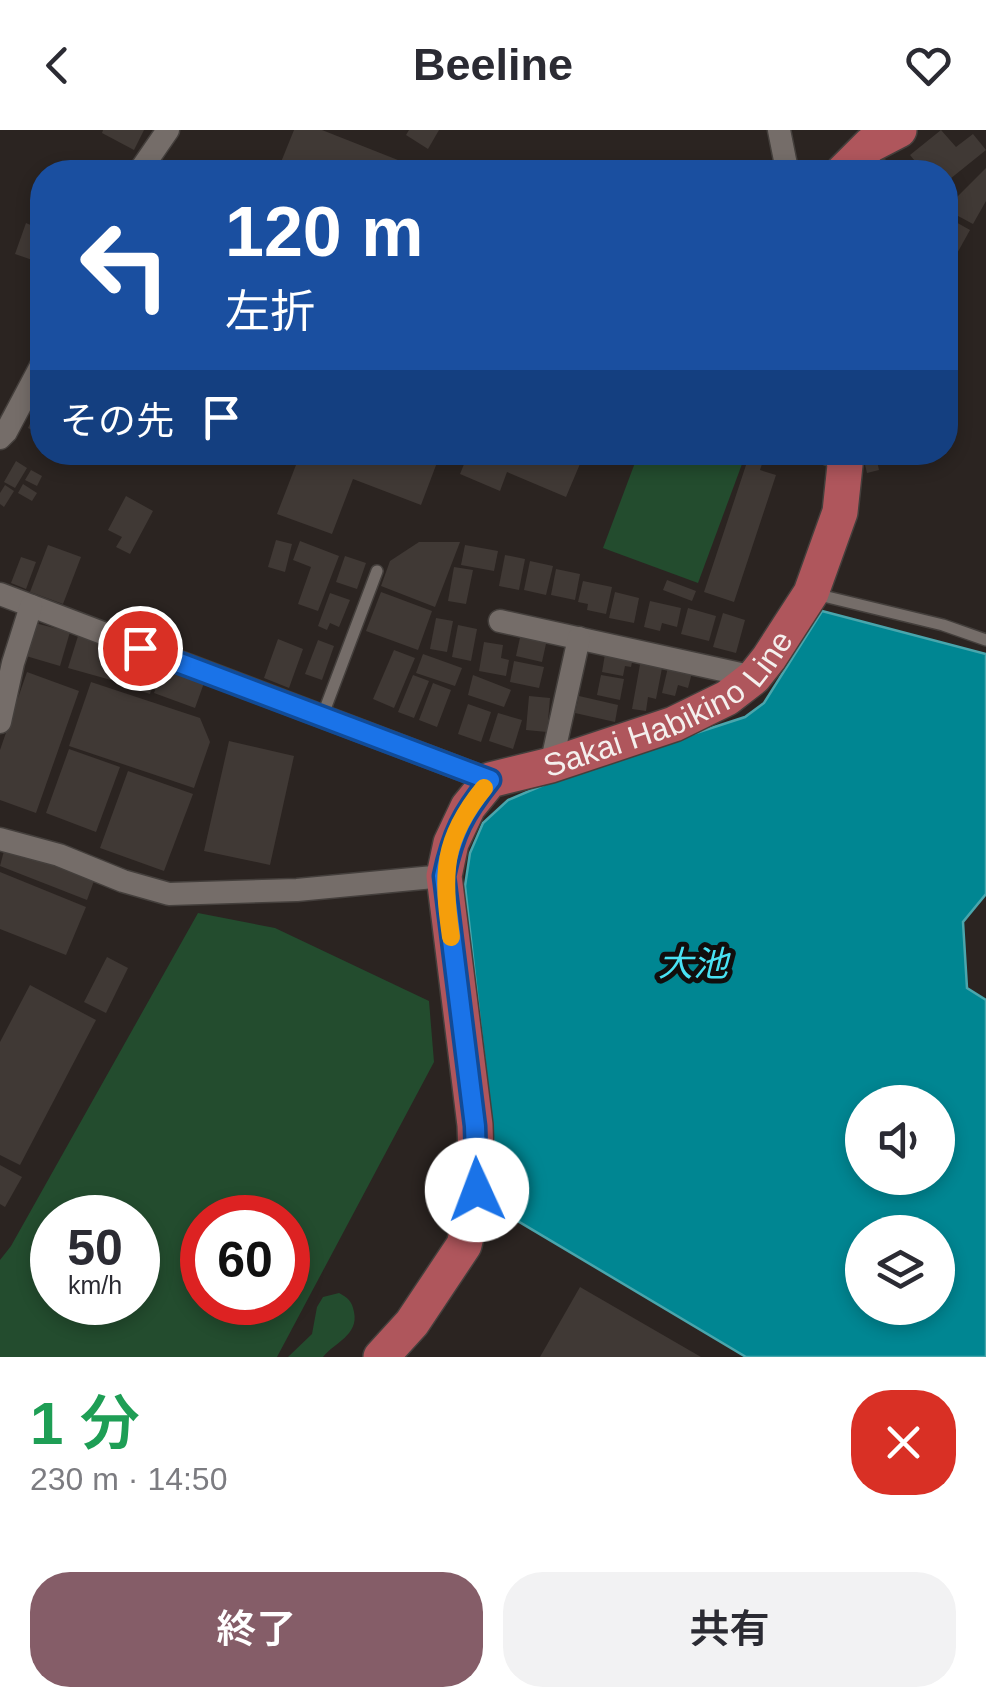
<!DOCTYPE html>
<html lang="ja">
<head>
<meta charset="utf-8">
<style>
	body { margin:0; font-family:Helvetica,"Noto Sans JP",sans-serif; background:#f2f2f3; color:#2b2b33; height:100vh; display:flex; flex-direction:column; font-size:38px; white-space:nowrap }
	* { box-sizing:border-box; margin:0 }
	p { font-size:32px; color:#7c7c81 }
	.icon { flex:none; width:55px; height:55px; fill:none; stroke:currentColor; stroke-width:2; stroke-linecap:round; stroke-linejoin:round }
	.map { position:relative; height:1227px; overflow:hidden }
	.side { display:flex; flex-direction:column; background:#fff; flex:1 }
	.side>* { flex:none }
	.guide { position:absolute; left:30px; top:30px; width:928px; height:305px; border-radius:40px; box-shadow:0 5px 15px #0003; background:#1a4fa0; color:#fff; overflow:hidden }
	.fabs { position:absolute; left:845px; top:955px; display:grid; gap:20px }
	.fabs a { display:grid; place-items:center; width:110px; height:110px; border-radius:50%; background:#fff; box-shadow:0 5px 15px #0003; font-size:50px }
	.speed { position:absolute; left:30px; top:1065px; display:flex; gap:20px; font-size:50px; font-weight:700; text-align:center }
	.speed>* { display:grid; place-content:center; width:130px; height:130px; border-radius:50%; background:#fff; box-shadow:0 5px 15px #0003; line-height:1 }
	.speed small { font-size:25px; font-weight:400 }
	.speed .limit { border:15px solid #d22; background:#fff; color:#111 }
	.pin { position:absolute; display:grid; place-items:center; width:85px; height:85px; color:#fff; margin:-42px; border:5px solid #fff; border-radius:50%; box-shadow:0 2px 10px #0007 }
	.me { position:absolute; width:110px; margin:-55px; rotate:358deg; stroke-linejoin:round; filter:drop-shadow(0 0 8px #0008) }
	.turn { display:flex; align-items:center; gap:35px; height:210px; padding:0 30px; font-size:45px }
	.turn .icon { width:130px; height:130px; stroke-width:2.5 }
	.turn b { display:block; font-size:70px; line-height:85px }
	.then { display:flex; align-items:center; height:95px; padding:0 30px; background:#0003; gap:20px; font-size:38px }
	.round { display:grid; place-items:center; flex:none; width:105px; height:105px; border-radius:40px; background:#f2f2f3 }
	.overview { display:flex; align-items:center; justify-content:space-between; height:170px; padding:0 30px }
	h1 { font-size:60px; font-weight:600; line-height:75px; color:#1e9e55 }
	.action { display:flex; gap:20px; margin-top:auto; padding:20px 30px }
	.action a { flex:1; height:115px; border-radius:40px; background:#855d68; color:#fff; font-size:40px; font-weight:600; line-height:115px; text-align:center }
	.action a+a { background:#f2f2f3; color:#2b2b33 }
	header { display:flex; justify-content:space-between; align-items:center; height:130px; padding:0 30px; background:#fff; font-size:45px; font-weight:600 }
	.map>svg:first-child { display:block }
</style>
</head>
<body>
<header><svg class="icon" aria-label="back" viewBox="0 0 24 24"><path d="M15 5l-7 7 7 7"/></svg>Beeline<svg class="icon" aria-label="heart" viewBox="0 0 24 24"><path d="M12 20l-8-8c-3-5 5-10 8-4 3-6 11-1 8 4z"/></svg></header>
<div class="map">
<svg width="986" height="1227" viewBox="0 0 986 1227">
	<rect width="100%" height="100%" fill="#2b2421"/>
	<g fill="#234c2e" fill-rule="evenodd">
		<path d="M 639,322 L 710,323 L 742,334 L 698,453 L 603,418 Z"/>
		<path d="M 198,783 L 275,798 L 429,871 L 434,932 L 277,1227 L 0,1227 L 0,1130 L 11,1116 ZM 52,1088 L 138,1088 L 138,1172 L 52,1172 ZM 202,1088 L 288,1088 L 288,1172 L 202,1172 Z"/>
		<path d="M 339,1163 C 348,1168 352,1171 354,1182 C 359,1205 334,1213 323,1227 L 288,1227 L 312,1204 L 317,1177 L 323,1167 Z"/>
	</g>
	<path fill="#008692" stroke="#49a6ad" stroke-width="2.5" fill-rule="evenodd" d="M 822,481 L 986,524 L 986,764 L 963,792 L 967,858 L 986,870 L 986,1227 L 746,1227 L 501,1081 L 465,756 L 470,723 L 483,693 L 508,670 L 567,645 L 745,587 L 764,573 ZM 862,972 L 938,972 L 938,1048 L 862,1048 ZM 862,1102 L 938,1102 L 938,1178 L 862,1178 Z"/>
	<g fill="#403935">
		<path d="M 103,0 L 144,0 L 134,20 L 102,3 Z"/>
		<path d="M 294,0 L 322,0 L 408,34 L 405,42 L 277,42 Z"/>
		<path d="M 409,0 L 439,0 L 428,19 L 406,5 Z"/>
		<path d="M 941,0 L 956,17 L 973,4 L 986,20 L 945,53 L 945,42 L 924,42 L 910,25 Z"/>
		<path d="M 883,28 L 907,42 L 874,42 Z"/>
		<path d="M 986,38 L 986,71 L 973,94 L 945,79 Z"/>
		<path d="M 945,86 L 970,100 L 955,127 L 945,121 Z"/>
		<path d="M 26,93 L 42,100 L 41,133 L 15,124 Z"/>
		<path d="M 42,268 L 42,305 L 28,298 Z"/>
		<path d="M 301,322 L 441,322 L 421,375 L 353,349 L 332,404 L 277,384 Z"/>
		<path d="M 469,322 L 585,322 L 566,367 L 507,342 L 500,361 L 460,344 Z"/>
		<path d="M 862,322 L 875,322 L 879,340 L 867,343 Z"/>
		<path d="M 748,329 L 762,334 L 760,340 L 776,345 L 734,472 L 704,462 Z"/>
		<path d="M 16,331 L 27,338 L 15,358 L 4,352 Z"/>
		<path d="M 31,340 L 42,346 L 37,356 L 25,350 Z"/>
		<path d="M 23,354 L 37,363 L 32,371 L 18,363 Z"/>
		<path d="M 5,355 L 14,361 L 4,377 L 0,374 L 0,363 Z"/>
		<path d="M 126,366 L 153,381 L 130,424 L 116,417 L 122,407 L 108,400 Z"/>
		<path d="M 276,410 L 292,414 L 285,442 L 268,437 Z"/>
		<path d="M 300,411 L 339,426 L 318,481 L 298,474 L 311,437 L 293,430 Z"/>
		<path d="M 419,412 L 460,412 L 435,477 L 381,456 L 390,431 Z"/>
		<path d="M 48,415 L 81,427 L 63,474 L 30,462 Z"/>
		<path d="M 465,415 L 498,421 L 494,441 L 461,435 Z"/>
		<path d="M 505,425 L 525,429 L 519,460 L 499,456 Z"/>
		<path d="M 345,426 L 366,433 L 357,459 L 336,452 Z"/>
		<path d="M 21,427 L 36,432 L 26,459 L 11,453 Z"/>
		<path d="M 530,431 L 553,436 L 546,465 L 524,460 Z"/>
		<path d="M 454,437 L 473,440 L 466,474 L 448,471 Z"/>
		<path d="M 556,439 L 580,444 L 575,470 L 551,465 Z"/>
		<path d="M 667,450 L 696,461 L 692,471 L 663,460 Z"/>
		<path d="M 583,451 L 612,457 L 606,484 L 587,480 L 588,474 L 578,472 Z"/>
		<path d="M 381,462 L 432,481 L 418,520 L 366,501 Z"/>
		<path d="M 615,462 L 639,468 L 634,493 L 609,488 Z"/>
		<path d="M 330,463 L 350,470 L 339,497 L 330,493 L 327,500 L 318,496 Z"/>
		<path d="M 650,471 L 681,478 L 677,497 L 662,493 L 660,501 L 644,497 Z"/>
		<path d="M 688,478 L 716,486 L 709,511 L 681,504 Z"/>
		<path d="M 723,483 L 745,490 L 736,523 L 713,517 Z"/>
		<path d="M 436,488 L 453,491 L 447,522 L 430,519 Z"/>
		<path d="M 35,493 L 70,502 L 60,536 L 26,526 Z"/>
		<path d="M 458,495 L 477,499 L 471,531 L 452,527 Z"/>
		<path d="M 521,503 L 547,509 L 542,532 L 516,526 Z"/>
		<path d="M 78,506 L 120,519 L 111,550 L 68,538 Z"/>
		<path d="M 278,509 L 303,519 L 289,558 L 264,548 Z"/>
		<path d="M 318,510 L 334,516 L 322,550 L 305,544 Z"/>
		<path d="M 484,512 L 503,515 L 501,528 L 509,530 L 506,546 L 479,541 Z"/>
		<path d="M 606,518 L 634,523 L 631,537 L 625,536 L 623,546 L 602,542 Z"/>
		<path d="M 394,520 L 415,528 L 394,578 L 373,569 Z"/>
		<path d="M 423,524 L 462,538 L 455,556 L 416,543 Z"/>
		<path d="M 126,525 L 159,536 L 150,564 L 117,553 Z"/>
		<path d="M 641,529 L 663,533 L 656,569 L 648,567 L 646,581 L 632,579 Z"/>
		<path d="M 514,531 L 544,537 L 539,558 L 510,552 Z"/>
		<path d="M 669,533 L 693,539 L 688,558 L 678,555 L 675,566 L 662,563 Z"/>
		<path d="M 163,538 L 204,553 L 195,578 L 154,563 Z"/>
		<path d="M 27,542 L 79,561 L 36,683 L 0,670 L 0,620 Z"/>
		<path d="M 413,545 L 429,551 L 414,588 L 398,582 Z"/>
		<path d="M 473,545 L 511,560 L 504,577 L 468,565 Z"/>
		<path d="M 601,545 L 624,549 L 620,570 L 597,565 Z"/>
		<path d="M 91,552 L 200,588 L 210,612 L 194,658 L 69,616 Z"/>
		<path d="M 433,553 L 451,560 L 437,597 L 419,590 Z"/>
		<path d="M 529,566 L 550,568 L 547,602 L 526,600 Z"/>
		<path d="M 579,566 L 618,575 L 615,592 L 575,583 Z"/>
		<path d="M 468,574 L 491,582 L 481,612 L 458,604 Z"/>
		<path d="M 498,583 L 522,590 L 513,619 L 489,611 Z"/>
		<path d="M 229,611 L 294,626 L 270,735 L 204,721 Z"/>
		<path d="M 69,619 L 120,637 L 96,702 L 46,683 Z"/>
		<path d="M 128,641 L 193,664 L 164,741 L 100,718 Z"/>
		<path d="M 5,717 L 94,751 L 87,770 L 0,736 Z"/>
		<path d="M 0,742 L 86,777 L 66,825 L 0,799 Z"/>
		<path d="M 107,827 L 128,838 L 106,883 L 84,872 Z"/>
		<path d="M 30,855 L 96,890 L 20,1035 L 0,1025 L 0,912 Z"/>
		<path d="M 0,1035 L 22,1047 L 5,1077 L 0,1074 Z"/>
		<path d="M 580,1157 L 701,1227 L 540,1227 Z"/>
	</g>
	<g fill="none" stroke-linecap="round" stroke-linejoin="round">
		<g stroke="#443f3c" stroke-width="14">
			<g id="service">
				<path d="M 807,322 L 840,334"/>
				<path d="M 815,464 L 943,495 L 986,510"/>
				<path d="M 322,587 L 377,441"/>
			</g>
		</g>
		<g stroke="#443f3c" stroke-width="25">
			<g id="minor">
				<path d="M 779,0 L 786,35 L 790,42"/>
				<path d="M 139,42 L 168,0"/>
				<path d="M 0,308 L 6,302 L 42,234"/>
				<path d="M 0,464 L 490,650"/>
				<path d="M 500,491 L 754,547"/>
				<path d="M 0,592 L 13,533 L 31,476"/>
				<path d="M 551,635 L 579,508"/>
				<path d="M 0,709 L 59,725 L 123,751 L 169,764 L 297,760 L 444,746"/>
			</g>
		</g>
		<g stroke="#443f3c" stroke-width="38">
			<g id="primary">
				<path d="M 843,42 L 870,15 L 899,0"/>
				<path id="s1" d="M 381,1227 L 412,1193 L 464,1115 L 477,1060 L 475,995 L 444,746 L 451,713 L 468,677 L 490,650 L 551,635 L 674,594 L 727,568 L 754,547 L 769,528 L 811,463 L 840,382 L 845,335 L 842,322"/>
			</g>
		</g>
		<use href="#service" stroke="#756d69" stroke-width="11"/>
		<use href="#minor" stroke="#756d69" stroke-width="22"/>
		<use href="#primary" stroke="#af565c" stroke-width="35"/>
	</g>
	<g fill="none" stroke-linecap="round" stroke-linejoin="round">
		<g stroke="#114b97" stroke-width="25">
			<path id="route" d="M 140,518 L 490,650 C 463,684 453,703 444,746 L 475,996 L 477,1060"/>
		</g>
		<use href="#route" stroke="#1a73e8" stroke-width="18"/>
		<path stroke="#f59e0b" stroke-width="18" d="M 451,807 C 442,744 442,709 484,658"/>
	</g>
	<g text-anchor="middle" stroke-width="10" stroke-linejoin="round" paint-order="stroke">
		<g font-size="32" fill="#f4efed" stroke="#110e0d">
			<text dy="11" stroke="none"><textPath href="#s1" startOffset="818">Sakai Habikino Line</textPath></text>
		</g>
		<g font-size="35" font-style="italic" fill="#49e2f4" stroke="#110e0d">
			<text x="693" y="846">大池</text>
		</g>
	</g>
</svg>
<div class="fabs">
<a><svg class="icon" aria-label="sound" viewBox="0 0 24 24"><path d="M4 9h4l5-4v14l-5-4H4zM17 9q2 3 0 6"/></svg></a>
<a><svg class="icon" aria-label="layers" viewBox="0 0 24 24"><path d="M12 4l9 5-9 5-9-5zM3 14l9 5 9-5"/></svg></a>
</div>
<div class="speed"><div>50<small>km/h</small></div><div class="limit">60</div></div>
<div class="pin" style="left:140px;top:518px;background:#d93025"><svg class="icon" aria-label="arrive" viewBox="0 0 24 24"><path d="M6 21V4h12l-3 4 3 4H6"/></svg></div>
<svg class="me" style="left:477px;top:1060px" viewBox="-20 -20 40 40"><circle r="19" fill="#fff"/><path d="M0-13L10 11 0 6-10 11z" fill="#1a73e8"/></svg>
<div class="guide">
<div class="turn"><svg class="icon" aria-label="left" viewBox="0 0 24 24"><path d="M17 20v-9H6M10 6l-5 5 5 5"/></svg><div><b>120 m</b>左折</div></div>
<div class="then">その先<svg class="icon" aria-label="arrive" viewBox="0 0 24 24"><path d="M6 21V4h12l-3 4 3 4H6"/></svg></div>
</div>
</div>
<section class="side">
<div class="overview"><div><h1>1 分</h1><p>230 m · 14:50</p></div><a class="round" style="background:#d93025;color:#fff"><svg class="icon" aria-label="close" viewBox="0 0 24 24"><path d="M6 6l12 12M18 6L6 18"/></svg></a></div>
<div class="action"><a>終了</a><a>共有</a></div>
</section>
</body>
</html>
